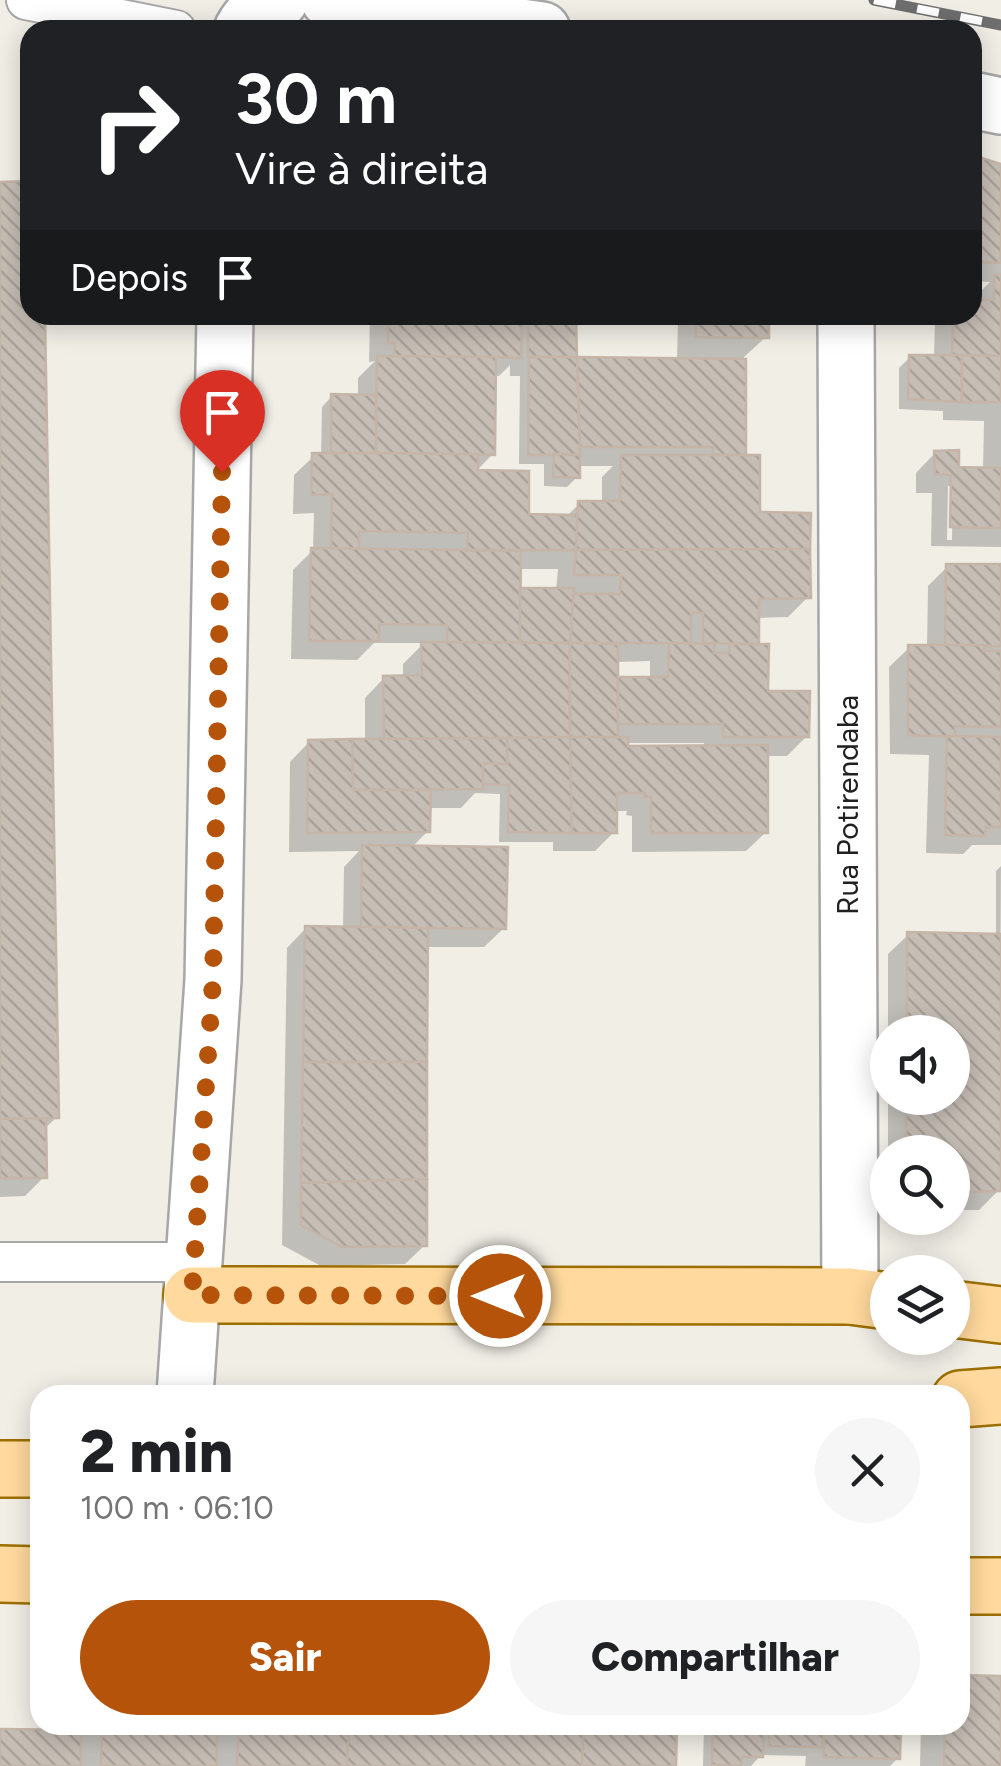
<!DOCTYPE html>
<html lang="pt">
<head>
<meta charset="utf-8">
<style>
	body { margin:0; font-family:Figtree,sans-serif; background:#f6f6f6; color:#202124; height:100vh; display:flex; flex-direction:column; font-size:38px; white-space:nowrap }
	* { box-sizing:border-box; margin:0 }
	p { font-size:32px; color:#757577 }
	.icon { flex:none; width:55px; height:55px; fill:none; stroke:currentColor; stroke-width:2; stroke-linecap:round; stroke-linejoin:round }
	.map { position:relative; flex:1; overflow:hidden }
	.sheet { position:absolute; left:30px; top:1385px; width:940px; height:350px; display:flex; flex-direction:column; background:#fff; border-radius:30px; box-shadow:0 5px 25px #0003 }
	.sheet>* { flex:none }
	.hud { position:absolute; left:20px; top:20px; width:962px; height:305px; border-radius:30px; box-shadow:0 5px 25px #0003; background:#202124; color:#fff; overflow:hidden }
	.buttons { position:absolute; left:870px; top:1015px; display:grid; gap:20px }
	.buttons a { display:grid; place-items:center; width:100px; height:100px; border-radius:50%; background:#fff; box-shadow:0 5px 25px #0003; font-size:50px }
	.pin { position:absolute; display:grid; place-items:center; width:85px; height:85px; color:#fff; margin:-102px -42px; border-radius:50% 50% 50% 0; rotate:-45deg; box-shadow:0 0 10px #0007 }
	.pin .icon { rotate:45deg }
	.me { position:absolute; width:110px; margin:-55px; rotate:270deg; stroke-linejoin:round; filter:drop-shadow(0 0 8px #0008) }
	.turn { display:flex; align-items:center; gap:35px; height:210px; padding:0 50px; font-size:45px }
	.turn .icon { width:130px; height:130px; stroke-width:2.5 }
	.turn b { display:block; font-size:70px; line-height:85px }
	.then { display:flex; align-items:center; height:95px; padding:0 50px; background:#0003; gap:20px; font-size:38px }
	.round { display:grid; place-items:center; flex:none; width:105px; height:105px; border-radius:52px; background:#f6f6f6 }
	.headline { display:flex; align-items:center; justify-content:space-between; height:170px; padding:0 50px }
	h1 { font-size:60px; font-weight:800; line-height:75px }
	.action { display:flex; gap:20px; margin-top:auto; padding:20px 50px }
	.action a { flex:1; height:115px; border-radius:60px; background:#b45309; color:#fff; font-size:40px; font-weight:800; line-height:115px; text-align:center }
	.action a+a { background:#f6f6f6; color:#202124 }
	.map>svg:first-child { display:block }
</style>
</head>
<body>
<div class="map">
<svg width="1001" height="1766" viewBox="0 0 1001 1766">
	<defs>
		<pattern id="building-back-hatch" width="6" height="6" patternUnits="userSpaceOnUse" patternTransform="scale(2.5)"><rect width="6" height="6" fill="#c6beb5"/><path d="M-1 5l2 2M0 0l6 6M5-1l2 2" fill="none" stroke="#aaa39b"/></pattern>
	</defs>
	<rect width="100%" height="100%" fill="#f1eee6"/>
	<g fill="#0003" fill-rule="evenodd">
		<path d="M 972,158 L 1001,167 L 1001,547 L 931,546 L 932,493 L 916,493 L 916,473 L 935,453 L 956,470 L 983,470 L 984,421 L 943,420 L 943,411 L 899,409 L 899,368 L 910,357 L 934,357 L 935,322 L 943,315 L 972,315 L 975,297 L 990,282 L 972,281 ZM 948,486 L 953,486 L 952,540 L 947,540 Z"/>
		<path d="M 0,184 L 30,184 L 30,315 L 42,315 L 57,1117 L 43,1130 L 44,1177 L 25,1196 L 0,1197 Z"/>
		<path d="M 370,315 L 574,315 L 574,360 L 677,361 L 678,320 L 663,320 L 663,315 L 767,315 L 766,337 L 744,357 L 744,458 L 757,515 L 808,597 L 788,617 L 757,618 L 756,647 L 766,694 L 807,736 L 787,756 L 766,756 L 766,832 L 746,851 L 632,852 L 632,816 L 626,815 L 627,811 L 614,811 L 614,832 L 595,851 L 553,851 L 553,842 L 499,842 L 500,794 L 475,793 L 461,808 L 428,808 L 428,831 L 411,848 L 504,928 L 484,947 L 426,947 L 425,1245 L 405,1264 L 321,1266 L 282,1245 L 287,948 L 306,928 L 343,929 L 344,867 L 359,851 L 289,852 L 290,762 L 309,742 L 365,742 L 365,698 L 384,678 L 403,678 L 403,664 L 424,643 L 374,643 L 357,660 L 291,659 L 293,570 L 313,550 L 314,513 L 293,514 L 294,475 L 314,456 L 321,456 L 322,407 L 332,396 L 358,397 L 358,378 L 375,361 L 369,362 ZM 510,365 L 510,376 L 520,376 L 519,464 L 544,464 L 544,486 L 567,487 L 577,477 L 577,466 L 613,466 L 602,477 L 602,504 L 579,504 L 566,517 L 526,517 L 474,473 L 493,454 L 494,376 L 499,376 ZM 518,569 L 558,569 L 556,591 L 518,590 ZM 650,661 L 650,680 L 615,683 L 615,662 ZM 626,743 L 704,743 L 704,748 L 626,749 Z"/>
		<path d="M 1001,564 L 1001,845 L 972,845 L 963,854 L 926,853 L 929,755 L 890,754 L 889,667 L 909,648 L 927,648 L 928,586 L 947,567 L 998,567 Z"/>
		<path d="M 1001,866 L 999,1190 L 979,1210 L 952,1210 L 952,1152 L 888,1152 L 888,1098 L 952,1098 L 952,1032 L 888,1032 L 888,954 L 908,935 L 996,937 L 996,871 Z"/>
		<path d="M 960,1678 L 1001,1678 L 1001,1766 L 920,1766 L 921,1725 L 960,1725 Z"/>
		<path d="M 84,1725 L 675,1725 L 673,1766 L 0,1766 L 0,1731 L 77,1732 Z"/>
		<path d="M 704,1725 L 899,1725 L 898,1758 L 890,1766 L 805,1766 L 806,1756 L 761,1755 L 751,1766 L 703,1766 Z"/>
	</g>
	<g fill="url(#building-back-hatch)" stroke="#c4b5a8" stroke-width="2.5">
		<path d="M 972,155 L 1001,164 L 1001,263 L 972,262 Z"/>
		<path d="M 30,181 L 30,315 L 45,315 L 59,1118 L 0,1119 L 0,182 Z"/>
		<path d="M 994,275 L 1001,275 L 1001,356 L 952,356 L 953,315 L 972,315 L 972,300 L 994,300 Z"/>
		<path d="M 388,315 L 522,315 L 521,358 L 394,356 L 395,343 L 388,343 Z"/>
		<path d="M 528,315 L 576,315 L 577,357 L 528,357 Z"/>
		<path d="M 696,315 L 769,315 L 769,338 L 696,337 Z"/>
		<path d="M 909,355 L 962,355 L 962,402 L 908,399 Z"/>
		<path d="M 962,355 L 1001,356 L 1001,402 L 962,402 Z"/>
		<path d="M 377,356 L 496,357 L 495,455 L 376,453 Z"/>
		<path d="M 529,357 L 577,357 L 580,455 L 528,455 Z"/>
		<path d="M 577,357 L 746,359 L 746,455 L 713,455 L 713,447 L 580,447 Z"/>
		<path d="M 331,394 L 376,395 L 376,453 L 331,453 Z"/>
		<path d="M 959,450 L 959,467 L 1001,468 L 1001,528 L 950,527 L 951,475 L 935,474 L 934,451 Z"/>
		<path d="M 312,453 L 478,454 L 478,470 L 529,471 L 529,514 L 578,515 L 576,550 L 467,550 L 468,533 L 359,531 L 359,548 L 331,549 L 332,494 L 311,495 Z"/>
		<path d="M 554,454 L 580,455 L 580,478 L 553,477 Z"/>
		<path d="M 621,455 L 760,455 L 760,512 L 811,513 L 810,549 L 576,550 L 578,501 L 620,501 Z"/>
		<path d="M 311,548 L 521,551 L 520,643 L 447,642 L 447,625 L 379,624 L 379,641 L 309,641 Z"/>
		<path d="M 810,549 L 811,598 L 759,599 L 759,644 L 703,643 L 703,613 L 691,613 L 691,643 L 570,643 L 573,594 L 620,594 L 621,575 L 574,575 L 576,550 Z"/>
		<path d="M 946,564 L 1001,564 L 1001,646 L 945,646 Z"/>
		<path d="M 520,588 L 574,588 L 570,643 L 520,643 Z"/>
		<path d="M 421,642 L 570,643 L 570,737 L 384,740 L 383,676 L 422,675 Z"/>
		<path d="M 570,643 L 618,644 L 618,738 L 570,737 Z"/>
		<path d="M 669,643 L 714,644 L 714,653 L 729,653 L 730,644 L 769,644 L 768,691 L 810,691 L 809,737 L 723,737 L 723,724 L 618,724 L 618,677 L 668,677 Z"/>
		<path d="M 908,645 L 984,645 L 984,651 L 1001,651 L 1001,727 L 955,726 L 956,737 L 908,735 Z"/>
		<path d="M 947,736 L 1001,737 L 1001,827 L 986,827 L 985,836 L 945,835 Z"/>
		<path d="M 570,737 L 572,833 L 508,832 L 509,785 L 482,784 L 483,763 L 507,764 L 507,738 Z"/>
		<path d="M 570,737 L 628,737 L 628,746 L 768,745 L 768,833 L 651,833 L 651,797 L 644,797 L 645,793 L 617,793 L 617,833 L 572,833 Z"/>
		<path d="M 507,738 L 507,764 L 483,763 L 483,789 L 353,790 L 352,739 Z"/>
		<path d="M 352,739 L 353,790 L 431,790 L 430,832 L 307,833 L 308,740 Z"/>
		<path d="M 362,845 L 508,847 L 506,929 L 361,927 Z"/>
		<path d="M 305,926 L 428,928 L 427,1062 L 303,1062 Z"/>
		<path d="M 907,932 L 1001,934 L 1001,1191 L 952,1192 L 952,1152 L 906,1152 L 906,1098 L 952,1098 L 952,1032 L 907,1032 Z"/>
		<path d="M 303,1062 L 427,1062 L 427,1179 L 301,1183 Z"/>
		<path d="M 46,1118 L 47,1178 L 0,1178 L 0,1119 Z"/>
		<path d="M 427,1179 L 427,1246 L 342,1247 L 301,1225 L 301,1183 Z"/>
		<path d="M 960,1675 L 1001,1676 L 1001,1766 L 944,1766 L 945,1725 L 960,1725 Z"/>
		<path d="M 102,1725 L 217,1725 L 217,1766 L 101,1766 Z"/>
		<path d="M 239,1725 L 349,1725 L 347,1766 L 237,1766 Z"/>
		<path d="M 349,1725 L 584,1725 L 582,1766 L 347,1766 Z"/>
		<path d="M 584,1725 L 677,1725 L 676,1766 L 582,1766 Z"/>
		<path d="M 713,1725 L 764,1725 L 763,1757 L 742,1757 L 741,1766 L 712,1765 Z"/>
		<path d="M 769,1725 L 824,1725 L 823,1747 L 769,1746 Z"/>
		<path d="M 824,1725 L 901,1725 L 900,1759 L 824,1757 Z"/>
		<path d="M 0,1729 L 81,1730 L 81,1766 L 0,1766 Z"/>
	</g>
	<g fill="none" stroke-linecap="round" stroke-linejoin="round">
		<g stroke="#a7a7a7" stroke-width="42">
			<g id="lane">
				<path d="M 26,0 L 176,30"/>
				<path d="M 0,1262 L 195,1262"/>
			</g>
		</g>
		<g stroke="#a7a7a7" stroke-width="60">
			<g id="street">
				<path d="M 329,0 L 542,30"/>
				<path d="M 242,30 C 249,16 263,3 280,0"/>
				<path d="M 972,100 L 1001,106"/>
				<path d="M 846,315 L 850,1296"/>
				<path d="M 185,1395 L 213,980 L 225,315"/>
			</g>
		</g>
		<g stroke="#9c6f00" stroke-width="60">
			<g id="primary">
				<path d="M 192,1295 L 850,1296 L 888,1301"/>
				<path d="M 952,1309 L 1001,1315"/>
				<path d="M 960,1399 L 1001,1396"/>
				<path d="M 0,1469 L 40,1469"/>
				<path d="M 0,1574 L 40,1575"/>
				<path d="M 960,1586 L 1001,1586"/>
			</g>
		</g>
		<use href="#lane" stroke="#fff" stroke-width="38"/>
		<use href="#street" stroke="#fff" stroke-width="55"/>
		<use href="#primary" stroke="#ffd99d" stroke-width="55"/>
		<g stroke="#6e6e6e" stroke-width="11">
			<path id="rail" d="M 874,0 L 1001,25"/>
		</g>
		<use href="#rail" stroke="#fff" stroke-width="8" stroke-dasharray="22" stroke-linecap="butt"/>
	</g>
	<g fill="none" stroke-linecap="round" stroke-linejoin="round">
		<path stroke="#b45309" stroke-width="18" stroke-dasharray="0 32.4" d="M 222,472 L 213,980 L 192,1295 L 500,1296"/>
	</g>
	<g text-anchor="middle" stroke-width="9" stroke-linejoin="round" paint-order="stroke">
		<g font-size="30" fill="#202020" stroke="#fff">
			<text transform="translate(848 805) rotate(-90)" y="10">Rua Potirendaba</text>
		</g>
	</g>
</svg>
<div class="buttons">
<a><svg class="icon" aria-label="sound" viewBox="0 0 24 24"><path d="M4 9h4l5-4v14l-5-4H4zM17 9q2 3 0 6"/></svg></a>
<a><svg class="icon" aria-label="search" viewBox="0 0 24 24"><circle cx="10" cy="10" r="6"/><path d="M15 15l6 6"/></svg></a>
<a><svg class="icon" aria-label="layers" viewBox="0 0 24 24"><path d="M12 4l9 5-9 5-9-5zM3 14l9 5 9-5"/></svg></a>
</div>
<div class="pin" style="left:222px;top:472px;background:#d93025"><svg class="icon" aria-label="arrive" viewBox="0 0 24 24"><path d="M6 21V4h12l-3 4 3 4H6"/></svg></div>
<svg class="me" style="left:500px;top:1296px" viewBox="-20 -20 40 40"><circle r="17" fill="#b45309" stroke="#fff" stroke-width="3"/><path d="M0-11L8 9 0 5-8 9z" fill="#fff"/></svg>
<div class="hud">
<div class="turn"><svg class="icon" aria-label="right" viewBox="0 0 24 24"><path d="M7 20v-9h11M14 6l5 5-5 5"/></svg><div><b>30 m</b>Vire à direita</div></div>
<div class="then">Depois<svg class="icon" aria-label="arrive" viewBox="0 0 24 24"><path d="M6 21V4h12l-3 4 3 4H6"/></svg></div>
</div>
<section class="sheet">
<div class="headline"><div><h1>2 min</h1><p>100 m · 06:10</p></div><a class="round"><svg class="icon" aria-label="close" viewBox="0 0 24 24"><path d="M6 6l12 12M18 6L6 18"/></svg></a></div>
<div class="action"><a>Sair</a><a>Compartilhar</a></div>
</section>
</div>
</body>
</html>
